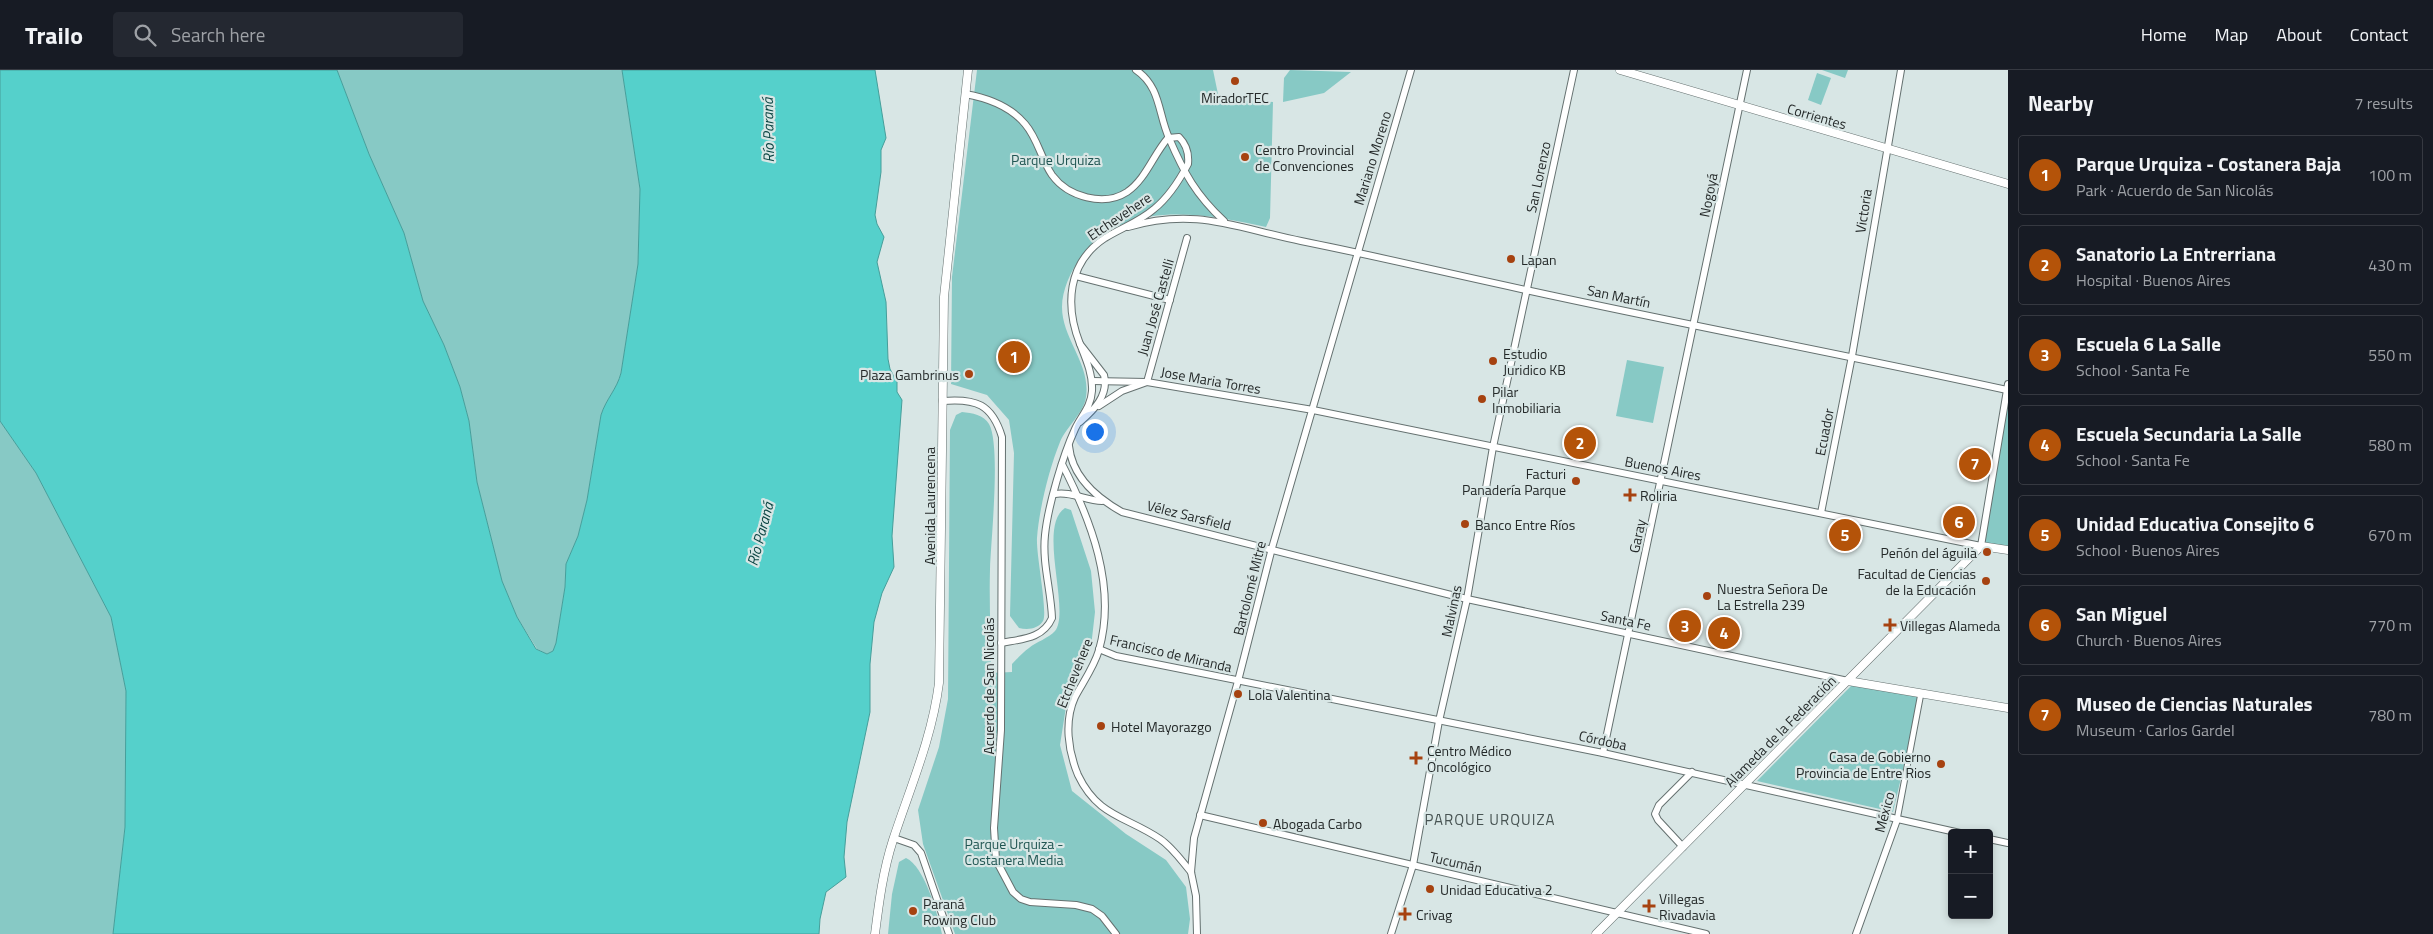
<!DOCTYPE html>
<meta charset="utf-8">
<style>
body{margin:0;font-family:"Titillium Web",sans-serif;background:#242831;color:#f1f3f6}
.controls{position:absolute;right:15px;bottom:15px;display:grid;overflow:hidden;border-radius:5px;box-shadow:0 2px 8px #0003}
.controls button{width:45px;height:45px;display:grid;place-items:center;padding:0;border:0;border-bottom:1px solid #363941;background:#171b24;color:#f1f3f6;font:25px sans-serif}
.you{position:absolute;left:1094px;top:361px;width:18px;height:18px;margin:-12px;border:4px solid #fff;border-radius:50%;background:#1a73e8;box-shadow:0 0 0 8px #1a73e833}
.badge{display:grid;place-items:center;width:32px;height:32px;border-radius:50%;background:#b45309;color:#fff;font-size:16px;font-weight:700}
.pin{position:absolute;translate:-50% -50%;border:2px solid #fff;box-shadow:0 1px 5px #0006}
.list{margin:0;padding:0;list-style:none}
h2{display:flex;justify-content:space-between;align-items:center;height:65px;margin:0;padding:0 20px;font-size:21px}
h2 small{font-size:16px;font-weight:400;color:#9ea1a6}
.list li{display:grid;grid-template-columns:32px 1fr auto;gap:15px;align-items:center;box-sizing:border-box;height:80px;margin:0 10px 10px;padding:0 10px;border:1px solid #363941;border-radius:5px}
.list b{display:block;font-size:19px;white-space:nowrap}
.list p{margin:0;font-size:16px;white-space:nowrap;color:#9ea1a6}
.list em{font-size:16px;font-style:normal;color:#9ea1a6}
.icon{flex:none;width:28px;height:28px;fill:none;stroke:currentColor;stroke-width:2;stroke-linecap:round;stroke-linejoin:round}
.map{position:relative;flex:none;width:2008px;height:864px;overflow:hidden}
header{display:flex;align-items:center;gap:30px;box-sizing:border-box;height:70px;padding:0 25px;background:#171b24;border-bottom:1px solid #363941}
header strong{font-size:24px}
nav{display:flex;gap:28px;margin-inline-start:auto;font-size:18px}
.search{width:350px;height:45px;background:#242831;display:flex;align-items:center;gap:12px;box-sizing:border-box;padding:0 18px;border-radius:5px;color:#9ea1a6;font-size:19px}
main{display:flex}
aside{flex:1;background:#171b24}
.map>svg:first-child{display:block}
.green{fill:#87c9c5}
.water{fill:#55d0cb;stroke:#469e9a}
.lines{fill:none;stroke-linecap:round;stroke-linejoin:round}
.pedestrian-casing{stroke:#657170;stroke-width:7}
.minor-casing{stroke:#657170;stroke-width:8}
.tertiary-casing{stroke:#657170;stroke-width:9}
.pedestrian{stroke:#fff;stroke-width:5}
.minor{stroke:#fff;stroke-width:6}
.tertiary{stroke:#fff;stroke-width:8}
.poi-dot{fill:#a64210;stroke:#d8e6e5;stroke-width:2}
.labels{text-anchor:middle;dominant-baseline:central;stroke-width:4.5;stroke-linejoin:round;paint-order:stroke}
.poi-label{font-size:14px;fill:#242929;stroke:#d8e6e5;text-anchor:start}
.street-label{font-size:14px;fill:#242929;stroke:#d8e6e5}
.park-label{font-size:14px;fill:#215653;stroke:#d8e6e5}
.water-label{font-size:15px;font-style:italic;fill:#0a4442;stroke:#d8e6e5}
.neighbourhood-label{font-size:15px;letter-spacing:1px;fill:#485453;stroke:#d8e6e5}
</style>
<header>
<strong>Trailo</strong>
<div class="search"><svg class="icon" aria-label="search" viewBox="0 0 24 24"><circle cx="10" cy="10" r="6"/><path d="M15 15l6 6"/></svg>Search here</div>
<nav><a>Home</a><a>Map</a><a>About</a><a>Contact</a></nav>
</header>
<main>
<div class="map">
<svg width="2008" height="864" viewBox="0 0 2008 864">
<rect width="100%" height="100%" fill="#d8e6e5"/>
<g class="green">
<path d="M337 0H622L640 119 638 194 621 303C617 319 606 329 601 345L587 430 578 466 566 494 565 517 556 573 553 581 547 584 537 579 517 547 502 511 477 412 469 351 460 317 444 275 423 231 404 163 369 84Z"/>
<path d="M977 0H1213L1219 29 1273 32 1270 148 1266 157C1204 143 1123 128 1080 188 1071 201 1062 220 1062 237 1062 269 1091 294 1086 327 1084 343 1066 357 1060 372 1049 399 1039 440 1037 468 1036 485 1048 542 1043 551 1038 559 1028 560 1019 558L1010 546 1014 383 1009 350 987 325 951 314 952 207Z"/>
<path d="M1290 0 1351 2 1324 23 1283 32 1284 8Z"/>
<path d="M1822 0H1848L1845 8Z"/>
<path d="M1817 3 1831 8 1821 35 1808 30Z"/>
<path d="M1627 290 1664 297 1653 353 1616 346Z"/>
<path d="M2008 320V480L1981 476Z"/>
<path d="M962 342C972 343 984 345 989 354 1001 375 991 469 990 499 989 533 991 568 991 603L1012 602V594C1018 588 1023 582 1029 578 1036 572 1049 568 1055 561 1071 541 1037 456 1065 438L1071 440 1091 501 1095 542 1091 577 1068 624 1060 675 1072 721 1126 764 1166 790 1186 817 1190 849 1188 864H955L923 774 918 740 939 677 948 629 950 360 956 345Z"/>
<path d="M0 351 36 403 111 547 126 621 125 757 113 864H0Z"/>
<path d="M1853 614 1920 627 1893 742 1757 711Z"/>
<path d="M906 788C925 797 937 843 942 864H888L892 824 899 792Z"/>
</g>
<path class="water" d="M0 0H337L369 84 404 163 423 231 444 275 460 317 469 351 477 412 502 511 517 547 536 579 547 584 553 581 556 573 565 517 566 494 578 466 587 430 601 345C606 329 617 319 621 303L638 194 640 119 622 0H875L886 68 881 80V102L875 145 877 154 884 167 877 192 886 232 888 289 890 299 897 312V322L902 330 892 466 894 497 882 523 874 552 870 594V642L847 752 844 787 846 807 826 822 820 849 819 864H113L125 757 126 621 111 547 36 403 0 351Z"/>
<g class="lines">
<defs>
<path id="pedestrian" d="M1897 750 1921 623"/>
<g id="minor">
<path d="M1136 0C1161 17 1158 44 1169 68 1184 103 1196 125 1224 151"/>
<path d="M965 24C988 28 1010 36 1025 54 1038 69 1041 89 1052 105 1068 127 1104 137 1127 122 1146 109 1153 85 1168 68"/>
<path d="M1128 157C1196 137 1236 158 1301 171 1376 186 1451 204 1526 220 1686 255 1847 285 2007 320"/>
<path d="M1076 206 1170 230"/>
<path d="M1080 274C1065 236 1067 193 1105 168 1121 158 1139 152 1154 139 1169 127 1179 111 1188 94 1189 84 1186 74 1179 67L1168 68"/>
<path d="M1092 311 1147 312 1313 340 1981 476 2008 314"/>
<path d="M942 331C976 328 992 334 1002 367L1001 660 994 758 996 790 1013 822 1021 829 1030 832 1076 835 1092 839 1102 846 1116 864"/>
<path d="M1099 336 1122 321 1147 312 1187 168"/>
<path d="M1069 376C1072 407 1097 428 1122 442L1467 529 1848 611"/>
<path d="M1062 394C1091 450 1117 517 1099 580 1094 597 1083 612 1075 627 1064 651 1068 681 1078 705 1098 747 1126 746 1160 769 1172 777 1181 790 1191 802"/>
<path d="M1055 424C1071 421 1086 431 1102 431"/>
<path d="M1821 443 1852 286 1901 0"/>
<path d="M1001 573C1021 569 1043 569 1052 548 1051 520 1042 493 1045 465 1048 436 1063 385 1075 359 1081 346 1091 337 1092 321 1093 305 1086 289 1080 274L1104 305C1109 325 1094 340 1080 352"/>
<path d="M1099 579 1116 586 1603 683 1960 763"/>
<path d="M1603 683 1747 0"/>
<path d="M1200 745 1706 864"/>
<path d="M894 768 914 775 921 783 949 864"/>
<path d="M1989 769 2008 773"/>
<path d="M1683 777 1658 750 1655 744 1659 735 1692 702"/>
<path d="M1197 864 1196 826 1191 802 1194 768 1238 611 1272 478 1411 0"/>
<path d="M1391 864 1413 795 1439 651 1467 529 1493 377 1574 0"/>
<path d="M1856 864 1897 750"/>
</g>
<g id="tertiary">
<path d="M1620 0 2008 114"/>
<path d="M1848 611 2008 638"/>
<path d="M875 864C879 832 883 801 893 770 910 718 932 668 939 613L944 227 968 0"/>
<path d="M1596 864 1981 476 2008 480"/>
</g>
</defs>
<use href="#pedestrian" class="pedestrian-casing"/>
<use href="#minor" class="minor-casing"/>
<use href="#tertiary" class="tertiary-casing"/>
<use href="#pedestrian" class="pedestrian"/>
<use href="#minor" class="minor"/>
<use href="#tertiary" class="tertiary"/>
</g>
<g class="poi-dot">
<circle cx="1235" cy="11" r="5"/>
<circle cx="1245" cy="87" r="5"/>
<circle cx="1511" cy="189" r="5"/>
<circle cx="1493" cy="291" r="5"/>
<circle cx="969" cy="304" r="5"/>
<circle cx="1482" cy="329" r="5"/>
<circle cx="1576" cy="411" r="5"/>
<path d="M1627.5 417.5h5v5h5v5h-5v5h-5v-5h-5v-5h5z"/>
<circle cx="1465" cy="454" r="5"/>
<circle cx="1987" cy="482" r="5"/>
<circle cx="1986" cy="511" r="5"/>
<circle cx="1707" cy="526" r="5"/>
<path d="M1887.5 547.5h5v5h5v5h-5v5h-5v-5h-5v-5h5z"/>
<circle cx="1238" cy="624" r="5"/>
<circle cx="1101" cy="656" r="5"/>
<path d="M1413.5 680.5h5v5h5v5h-5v5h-5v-5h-5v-5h5z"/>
<circle cx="1941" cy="694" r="5"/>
<circle cx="1263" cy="753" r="5"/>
<circle cx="1430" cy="819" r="5"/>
<path d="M1646.5 828.5h5v5h5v5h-5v5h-5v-5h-5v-5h5z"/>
<circle cx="913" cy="841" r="5"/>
<path d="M1402.5 836.5h5v5h5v5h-5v5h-5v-5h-5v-5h5z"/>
</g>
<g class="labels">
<g class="poi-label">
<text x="1235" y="27" text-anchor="middle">MiradorTEC</text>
<text x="1255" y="79">Centro Provincial<tspan x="1255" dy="16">de Convenciones</tspan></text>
<text x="1521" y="189">Lapan</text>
<text x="1503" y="283">Estudio<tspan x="1503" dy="16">Juridico KB</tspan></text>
<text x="959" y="304" text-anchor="end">Plaza Gambrinus</text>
<text x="1492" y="321">Pilar<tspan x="1492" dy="16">Inmobiliaria</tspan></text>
<text x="1566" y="403" text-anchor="end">Facturi<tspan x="1566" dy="16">Panadería Parque</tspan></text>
<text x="1640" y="425">Roliria</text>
<text x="1475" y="454">Banco Entre Ríos</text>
<text x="1977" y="482" text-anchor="end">Peñón del águila</text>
<text x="1976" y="503" text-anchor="end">Facultad de Ciencias<tspan x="1976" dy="16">de la Educación</tspan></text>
<text x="1717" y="518">Nuestra Señora De<tspan x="1717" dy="16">La Estrella 239</tspan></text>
<text x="1900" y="555">Villegas Alameda</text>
<text x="1248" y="624">Lola Valentina</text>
<text x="1111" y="656">Hotel Mayorazgo</text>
<text x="1427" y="680">Centro Médico<tspan x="1427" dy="16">Oncológico</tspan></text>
<text x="1931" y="686" text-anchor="end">Casa de Gobierno<tspan x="1931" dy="16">Provincia de Entre Rios</tspan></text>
<text x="1273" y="753">Abogada Carbo</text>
<text x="1440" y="819">Unidad Educativa 2</text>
<text x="1659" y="828">Villegas<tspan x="1659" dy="16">Rivadavia</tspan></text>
<text x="923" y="833">Paraná<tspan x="923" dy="16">Rowing Club</tspan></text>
<text x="1416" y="844">Crivag</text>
</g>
<g class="street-label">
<text transform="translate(1817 46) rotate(16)">Corrientes</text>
<text transform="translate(1372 88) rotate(-73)">Mariano Moreno</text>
<text transform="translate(1538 107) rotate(-78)">San Lorenzo</text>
<text transform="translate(1708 125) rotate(-79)">Nogoyá</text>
<text transform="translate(1863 141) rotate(-81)">Victoria</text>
<text transform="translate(1119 146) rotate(-34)">Etchevehere</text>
<text transform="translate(1619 226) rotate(12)">San Martín</text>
<text transform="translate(1155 237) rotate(-74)">Juan José Castelli</text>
<text transform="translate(1211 310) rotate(10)">Jose Maria Torres</text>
<text transform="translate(1824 362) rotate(-79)">Ecuador</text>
<text transform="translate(1663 398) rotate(11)">Buenos Aires</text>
<text transform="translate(929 436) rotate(-90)">Avenida Laurencena</text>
<text transform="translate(1189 445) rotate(14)">Vélez Sarsfield</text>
<text transform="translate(1637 466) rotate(-78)">Garay</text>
<text transform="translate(1249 518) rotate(-76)">Bartolomé Mitre</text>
<text transform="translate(1451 541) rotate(-78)">Malvinas</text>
<text transform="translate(1626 550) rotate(12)">Santa Fe</text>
<text transform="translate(1171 583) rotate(13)">Francisco de Miranda</text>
<text transform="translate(1074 603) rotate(-68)">Etchevehere</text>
<text transform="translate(988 616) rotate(-90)">Acuerdo de San Nicolás</text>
<text transform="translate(1780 661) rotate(-45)">Alameda de la Federación</text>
<text transform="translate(1603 670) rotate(12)">Córdoba</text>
<text transform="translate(1884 742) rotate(-75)">México</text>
<text transform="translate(1456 792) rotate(13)">Tucumán</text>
</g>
<g class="park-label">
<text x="1056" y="89">Parque Urquiza</text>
<text x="1014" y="773">Parque Urquiza -<tspan x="1014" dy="16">Costanera Media</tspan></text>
</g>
<g class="water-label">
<text transform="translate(768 60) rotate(-91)">Río Paraná</text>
<text transform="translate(760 464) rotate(-75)">Río Paraná</text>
</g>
<g class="neighbourhood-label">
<text x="1490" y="749">PARQUE URQUIZA</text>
</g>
</g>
</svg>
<div class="controls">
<button>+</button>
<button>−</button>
</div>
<div class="you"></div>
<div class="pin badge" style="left:1014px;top:287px">1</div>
<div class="pin badge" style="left:1580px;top:373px">2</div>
<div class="pin badge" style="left:1685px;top:556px">3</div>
<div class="pin badge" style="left:1724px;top:563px">4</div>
<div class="pin badge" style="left:1845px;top:465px">5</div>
<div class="pin badge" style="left:1959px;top:452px">6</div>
<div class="pin badge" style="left:1975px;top:394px">7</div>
</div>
<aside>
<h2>Nearby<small>7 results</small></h2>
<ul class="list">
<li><span class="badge">1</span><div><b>Parque Urquiza - Costanera Baja</b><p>Park · Acuerdo de San Nicolás</p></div><em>100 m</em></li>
<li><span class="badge">2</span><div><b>Sanatorio La Entrerriana</b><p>Hospital · Buenos Aires</p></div><em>430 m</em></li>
<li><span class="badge">3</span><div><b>Escuela 6 La Salle</b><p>School · Santa Fe</p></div><em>550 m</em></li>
<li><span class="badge">4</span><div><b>Escuela Secundaria La Salle</b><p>School · Santa Fe</p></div><em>580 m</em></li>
<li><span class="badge">5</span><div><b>Unidad Educativa Consejito 6</b><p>School · Buenos Aires</p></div><em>670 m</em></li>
<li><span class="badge">6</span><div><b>San Miguel</b><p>Church · Buenos Aires</p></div><em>770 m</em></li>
<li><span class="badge">7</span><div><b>Museo de Ciencias Naturales</b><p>Museum · Carlos Gardel</p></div><em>780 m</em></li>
</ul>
</aside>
</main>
